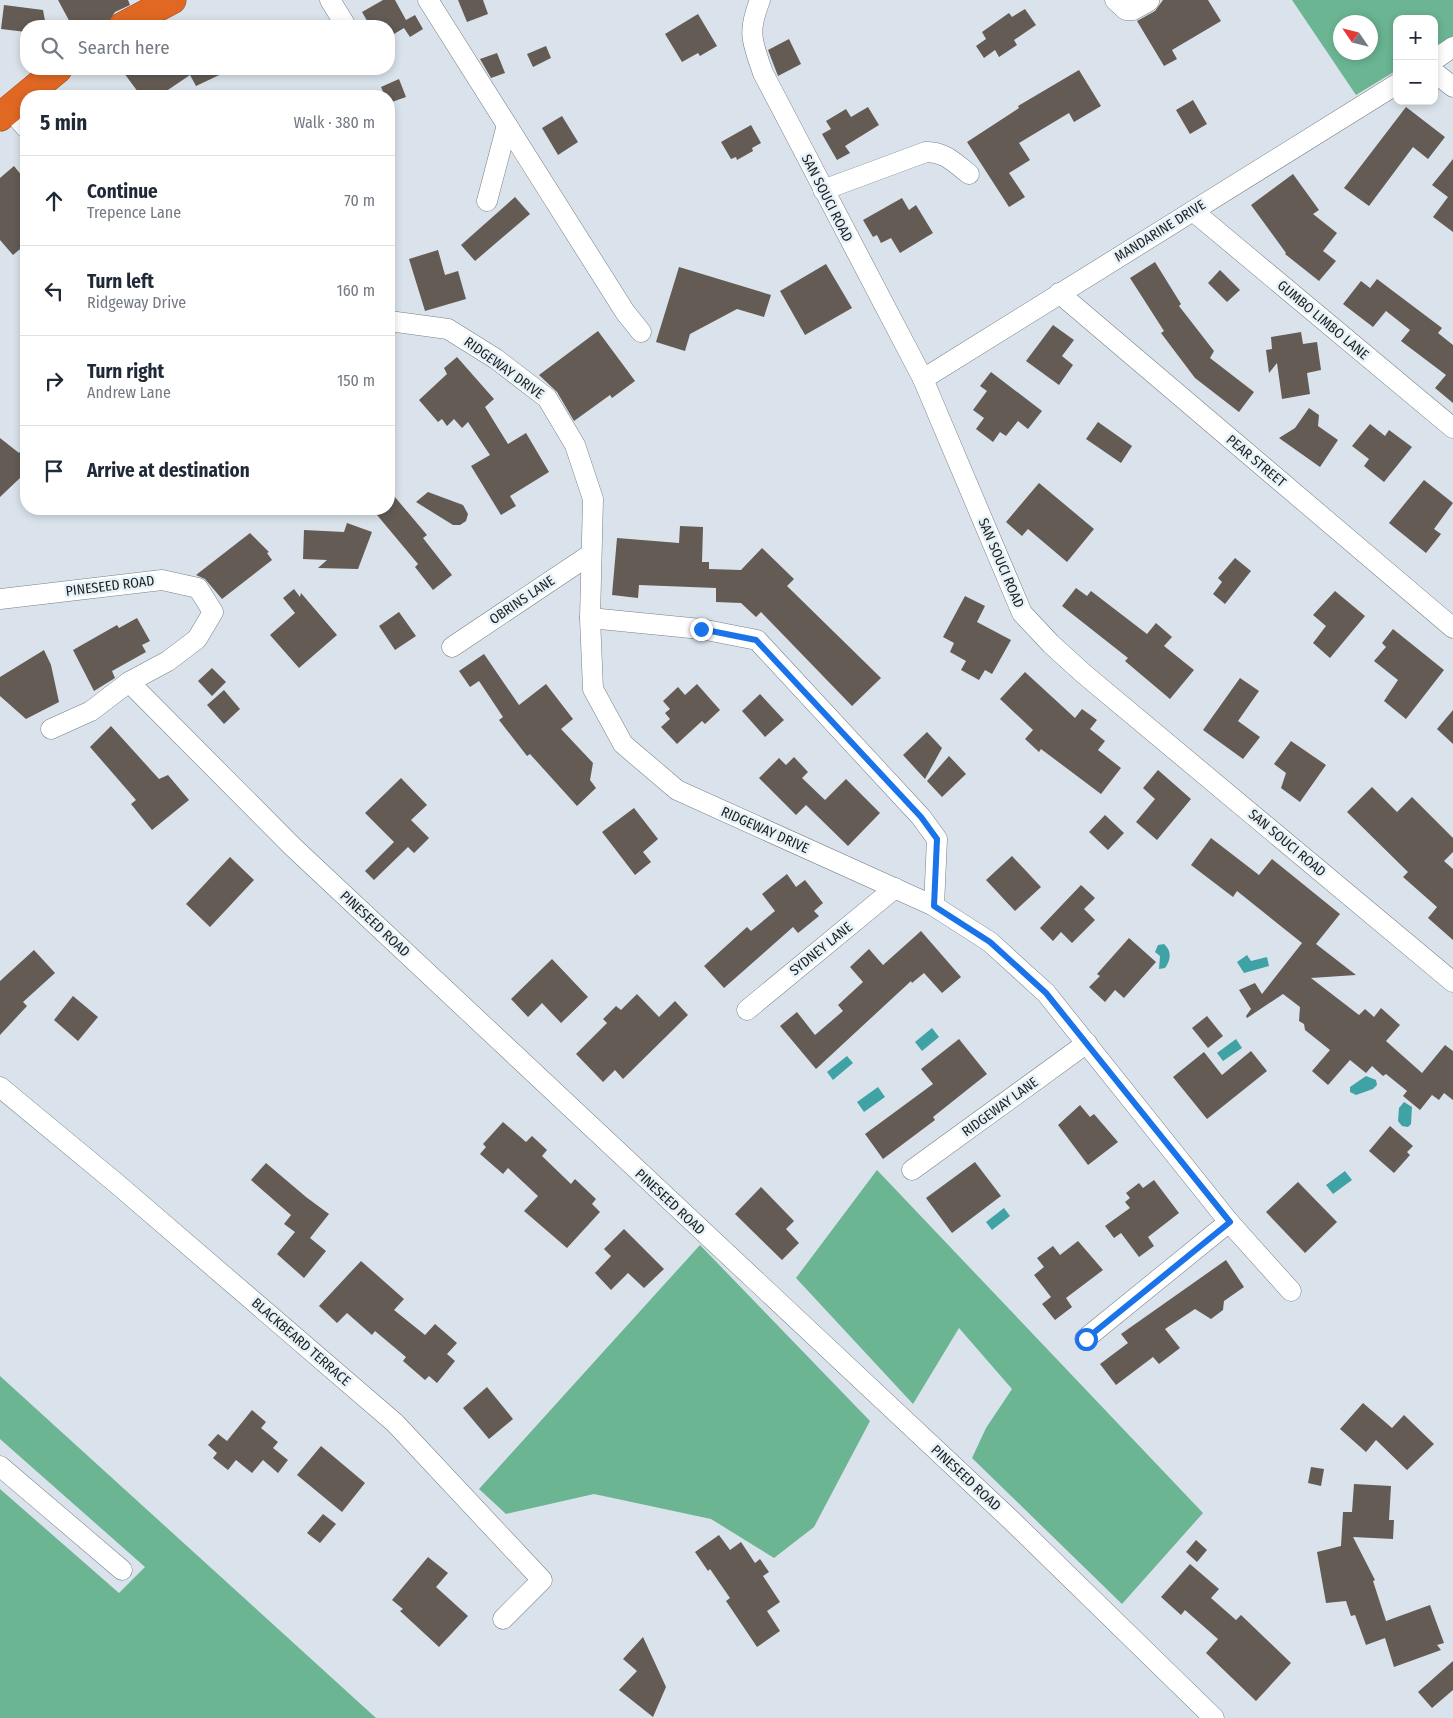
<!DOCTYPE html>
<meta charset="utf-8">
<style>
body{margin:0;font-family:"Fira Sans Condensed",sans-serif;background:#f6f6f7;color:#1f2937}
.controls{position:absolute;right:15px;top:15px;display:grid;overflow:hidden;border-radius:10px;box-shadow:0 2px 8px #0003}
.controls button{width:45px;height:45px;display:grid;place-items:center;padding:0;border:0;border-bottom:1px solid #e0e1e3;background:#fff;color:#1f2937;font:25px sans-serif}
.compass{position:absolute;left:1333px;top:15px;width:45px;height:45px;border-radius:50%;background:#fff;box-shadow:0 2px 8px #0003;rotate:305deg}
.stop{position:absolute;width:15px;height:15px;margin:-11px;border:4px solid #1a73e8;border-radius:50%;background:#fff}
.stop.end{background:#1a73e8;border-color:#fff;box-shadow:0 1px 5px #0008}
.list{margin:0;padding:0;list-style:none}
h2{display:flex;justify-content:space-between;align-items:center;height:65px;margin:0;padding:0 20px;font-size:21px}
h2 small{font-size:16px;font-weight:400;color:#747a83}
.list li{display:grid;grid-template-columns:32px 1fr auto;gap:15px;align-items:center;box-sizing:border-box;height:90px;padding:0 20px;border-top:1px solid #e0e1e3}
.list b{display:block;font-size:19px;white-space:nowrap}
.list p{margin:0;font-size:16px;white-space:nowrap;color:#747a83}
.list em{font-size:16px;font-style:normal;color:#747a83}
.icon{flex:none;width:28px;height:28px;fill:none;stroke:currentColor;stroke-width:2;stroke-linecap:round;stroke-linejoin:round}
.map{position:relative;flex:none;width:1453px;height:1718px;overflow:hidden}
.search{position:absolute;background:#fff;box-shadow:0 2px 8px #0003;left:20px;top:20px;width:375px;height:55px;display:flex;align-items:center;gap:12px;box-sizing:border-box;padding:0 18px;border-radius:20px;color:#747a83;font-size:19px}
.panel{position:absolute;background:#fff;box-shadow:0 2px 8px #0003;left:20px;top:90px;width:375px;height:425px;border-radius:20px}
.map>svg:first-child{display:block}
.forest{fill:#6bb592;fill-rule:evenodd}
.water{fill:#3fa2a4}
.building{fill:#635b54}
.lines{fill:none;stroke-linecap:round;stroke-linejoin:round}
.minor-casing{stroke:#778087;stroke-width:21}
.highway-casing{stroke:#9b4f23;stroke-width:29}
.minor{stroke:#fff;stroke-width:20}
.highway{stroke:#e06823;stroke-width:28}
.route{stroke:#1a73e8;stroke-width:6}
.labels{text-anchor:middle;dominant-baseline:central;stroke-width:5;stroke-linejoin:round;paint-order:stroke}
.street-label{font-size:14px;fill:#1c2022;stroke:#e7f1f8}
</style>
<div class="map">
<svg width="1453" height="1718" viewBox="0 0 1453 1718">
<rect width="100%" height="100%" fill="#dae3eb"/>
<g class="forest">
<path d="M1292 0H1453V36L1434 47V19H1397V70L1356 95ZM1340 22H1370V52H1340Z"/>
<path d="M877 1170 1203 1513 1122 1604 972 1458 986 1428 1012 1389 959 1328 913 1404 796 1278Z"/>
<path d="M700 1245 870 1421 814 1527 774 1558 711 1519 594 1494 506 1514 479 1489Z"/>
<path d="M0 1376 376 1718H0V1489L119 1593 145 1567 0 1439Z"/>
</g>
<g class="water">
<path d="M1164 944C1172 951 1171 960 1165 968L1159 969 1160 956 1155 952 1158 945Z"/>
<path d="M1247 955 1251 961 1267 957 1269 966 1244 973 1237 962Z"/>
<path d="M932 1028 939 1037 922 1051 915 1042Z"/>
<path d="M1236 1039 1242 1048 1223 1061 1217 1053Z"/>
<path d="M847 1056 853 1063 833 1080 827 1072Z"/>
<path d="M1366 1076 1376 1080 1377 1085 1373 1089 1356 1095 1350 1092V1087Z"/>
<path d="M878 1087 885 1097 864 1112 857 1102Z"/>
<path d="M1404 1102 1412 1107 1411 1124 1408 1127 1402 1126 1398 1121 1399 1108Z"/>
<path d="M1345 1171 1352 1180 1333 1194 1326 1185Z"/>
<path d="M1004 1208 1010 1216 992 1230 986 1222Z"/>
</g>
<g class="building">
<path d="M58 0H128L130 5 115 12 108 23 103 26H72Z"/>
<path d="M383 0H395L406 20 415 15 423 29 410 37 404 28 389 37V26H370L362 12Z"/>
<path d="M458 0H483L488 14 467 22Z"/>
<path d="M1163 0H1208L1221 21 1172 50 1177 59 1164 66 1137 21 1155 11Z"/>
<path d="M4 5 43 10 46 26H26V32L1 29Z"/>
<path d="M1025 9 1036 25 1014 40 1017 45 999 57 995 50 984 58 976 46 986 39 982 32 1009 13 1012 17Z"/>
<path d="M698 14 717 46 700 56 698 53 682 62 665 34Z"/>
<path d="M789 39 801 64 778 76 768 50Z"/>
<path d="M546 46 551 58 533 67 527 54Z"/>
<path d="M497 53 505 73 491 78 480 59Z"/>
<path d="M121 69H232L196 86 190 75 159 96H141Z"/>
<path d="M1079 70 1101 106 1074 122 1069 113 1019 143 1030 160 1009 173 1025 197 1009 207 967 142 1019 108 1018 106Z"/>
<path d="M399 79 406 97 389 103V96H385L381 87Z"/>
<path d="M1193 100 1207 124 1190 134 1176 110Z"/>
<path d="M868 107 879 125 845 146 850 153 837 160 822 134 831 129 826 121 846 109 851 117Z"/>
<path d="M1406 107 1445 137 1428 159 1413 147 1369 206 1344 188Z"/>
<path d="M562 116 578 142 558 155 542 128Z"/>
<path d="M751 125 761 143 752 148 753 151 737 160 736 157 731 159 721 142Z"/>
<path d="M1453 159V232L1433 217 1448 197 1432 185Z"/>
<path d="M14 166 26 181V244L13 255 0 240V178Z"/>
<path d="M1293 174 1319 210 1313 214 1337 233 1323 251 1336 261 1319 281 1285 254 1286 253 1251 205Z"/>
<path d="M515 197 530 214 475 261 461 245Z"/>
<path d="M902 198 909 210 916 205 933 233 900 253 891 238 881 243 877 235 873 237 863 220Z"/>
<path d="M438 250 445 275 458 271 466 299 425 311 409 259Z"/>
<path d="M1155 262 1181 304 1179 306 1214 351 1210 358 1254 392 1239 412 1195 378 1161 333 1164 331 1130 278Z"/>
<path d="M826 264 852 308 805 335 780 291Z"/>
<path d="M679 267 771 295 764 317 737 309 690 334 685 351 656 342Z"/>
<path d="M1220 270 1240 290 1227 302 1208 283Z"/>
<path d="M1377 279 1442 328 1438 333 1453 345V403L1435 388 1446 375 1401 341 1410 330 1386 311 1373 327 1343 304 1361 281 1370 288Z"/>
<path d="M1053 325 1074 340 1062 356 1073 365 1059 385 1026 361Z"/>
<path d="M598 331 635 381 612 398 610 395 574 421 557 392 539 375Z"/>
<path d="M1301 332 1303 344 1317 342 1321 370 1307 373 1310 394 1282 399 1277 363 1269 373 1266 350 1272 349 1271 337Z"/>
<path d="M457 357 494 399 485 407 508 444 526 433 549 472 510 496 516 506 501 515 471 466 490 455 468 422 462 428 454 419 447 426 442 419 438 422 419 400 447 374 444 368Z"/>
<path d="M991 372 1042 411 1028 429 1018 421 1006 436 1000 432 993 442 976 429 984 418 973 410 987 391 980 386Z"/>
<path d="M1309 408 1319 415 1318 426 1338 440 1320 467 1279 438 1295 428Z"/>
<path d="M1098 422 1132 446 1121 463 1086 439Z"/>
<path d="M1370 424 1385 436 1389 430 1412 447 1384 482 1364 466 1369 459 1352 446Z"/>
<path d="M0 438 19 453 26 444V483L20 478 0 497Z"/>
<path d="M1424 480 1453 503 1434 529 1441 534 1426 553 1389 523Z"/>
<path d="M1039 483 1094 529 1067 562 1028 529 1022 536 1006 522Z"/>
<path d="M389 490 427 535 423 538 452 575 433 590 415 567 418 564 372 509H389Z"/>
<path d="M428 492 463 505 468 514 466 521 460 525H453L416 502Z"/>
<path d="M347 523 372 532 358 569 318 568 327 560 303 559 304 530 344 532Z"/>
<path d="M680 526 703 527 702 562H709V569L741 570 762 548 794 579 787 586 881 678 852 706 761 612 756 617 741 603 716 602V588L639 585 638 598 612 595 617 538 679 543Z"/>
<path d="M250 533 269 552 267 553 272 560 222 599 205 579 196 575Z"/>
<path d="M1235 558 1251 571 1225 604 1213 594 1222 582 1218 578Z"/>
<path d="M1076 588 1087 596 1091 591 1147 634 1156 623 1172 637 1164 646 1194 670 1170 699 1125 661 1128 658 1062 606Z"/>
<path d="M294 589 300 597 301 593 337 635 299 668 270 635 295 613 283 598Z"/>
<path d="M1335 591 1365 616 1330 658 1313 643 1326 626 1313 615Z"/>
<path d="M965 596 985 606 977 622 1011 640 992 674 985 670 979 680 961 670 966 661 950 652 954 643 943 637Z"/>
<path d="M399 612 416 636 395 650 379 626Z"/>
<path d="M137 618 150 641 142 645 146 652 112 671 115 678 94 691 73 650 117 625 119 628Z"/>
<path d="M1393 629 1444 670 1406 719 1384 701 1398 680 1374 661 1386 647 1382 643Z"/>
<path d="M44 650 51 665 59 702 26 719 0 696V677Z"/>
<path d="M484 654 519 705 546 684 573 719 561 729 593 763 590 780 596 788 577 806 530 754 527 756 499 720 503 717 479 681 470 687 459 671Z"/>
<path d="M212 668 226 682 212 696 198 681Z"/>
<path d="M1025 672 1075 718 1082 709 1097 720 1090 729 1105 741 1098 750 1121 768 1101 794 1041 749 1039 752 1025 739 1033 730 1000 699Z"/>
<path d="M1240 678 1259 691 1238 721 1260 737 1243 759 1203 730Z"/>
<path d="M697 684 720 710 705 724 702 721 677 744 661 727 670 719 665 713 670 709 663 701 678 687 685 695Z"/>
<path d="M224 690 240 709 224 724 207 705Z"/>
<path d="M760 694 784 720 765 737 742 711Z"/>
<path d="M1453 710V744L1437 729Z"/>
<path d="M111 726 159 779 168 775 189 800 152 830 131 804 136 800 90 747Z"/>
<path d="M927 732 942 748 925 779 903 755Z"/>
<path d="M1291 741 1326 765 1300 802 1281 788 1286 773 1274 764Z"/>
<path d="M949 756 966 774 942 797 927 781Z"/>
<path d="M794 757 808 772 802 778 825 800 846 779 880 813 848 846 806 805 796 815 759 778 779 758 786 765Z"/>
<path d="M1158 770 1191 799 1157 840 1136 822 1155 799 1143 788Z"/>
<path d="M401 778 427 805 411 820 429 838 414 853 408 847 374 880 365 871 394 842 365 813Z"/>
<path d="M1372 787 1397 812 1412 797 1453 838V852L1444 861 1453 869V940L1428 918 1437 907 1403 877 1408 872 1347 812Z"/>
<path d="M634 808 658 839 643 852 651 862 635 875 602 832Z"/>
<path d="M1105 815 1124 833 1108 850 1089 832Z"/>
<path d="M1211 838 1259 875 1272 859 1340 914 1316 944 1356 975 1311 978 1359 1015 1365 1009 1374 1017 1381 1008 1400 1025 1386 1041 1422 1073 1445 1045 1453 1051V1100L1444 1093 1439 1100 1432 1095 1420 1110 1403 1096 1407 1091 1386 1074 1383 1076 1372 1066 1366 1073 1350 1060 1328 1085 1312 1071 1330 1050 1305 1030 1304 1024 1299 1021 1300 1007 1283 994 1247 1018 1246 1016 1251 1009 1239 990 1255 983 1262 994 1302 943 1237 891 1233 897 1191 865Z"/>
<path d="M1012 856 1041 887 1015 911 986 880Z"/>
<path d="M230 857 254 880 210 927 186 904Z"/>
<path d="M787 874 796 887 805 880 823 903 814 911 819 916 798 933 793 927 724 988 704 966 747 927 751 931 775 911 762 894Z"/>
<path d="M1081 885 1095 898 1084 909 1095 920 1072 943 1061 932 1053 941 1040 928Z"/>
<path d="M921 931 961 977 942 993 924 973 912 983 911 981 816 1069 780 1026 797 1012 815 1035 843 1011 838 1005 863 982 850 967 869 949 883 965Z"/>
<path d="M1129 938 1156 962 1124 998 1115 990 1105 1002 1089 987 1100 976 1097 974Z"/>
<path d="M34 950 55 973 23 1002 27 1006 0 1035V981Z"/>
<path d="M552 959 588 997 561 1023 542 1003 528 1017 511 999Z"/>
<path d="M637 994 659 1017 675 1001 688 1015 623 1079 615 1070 603 1082 576 1054 607 1023 603 1019 616 1006 621 1010Z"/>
<path d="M73 996 98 1017 78 1041 54 1020Z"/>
<path d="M1207 1016 1223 1036 1208 1048 1192 1028Z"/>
<path d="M959 1039 987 1074 933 1117 935 1120 883 1159 865 1134 933 1084 921 1069Z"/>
<path d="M1251 1051 1267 1071 1207 1119 1173 1077 1204 1052 1222 1075Z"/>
<path d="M1080 1105 1090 1117 1094 1114 1118 1142 1088 1165 1058 1125Z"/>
<path d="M503 1122 526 1142 532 1136 547 1150 542 1156 571 1184 575 1179 596 1199 592 1204 600 1212 567 1248 524 1211 538 1196 508 1168 503 1174 480 1154 486 1147 483 1144Z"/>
<path d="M1390 1126 1413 1146 1407 1152 1410 1155 1394 1173 1369 1151Z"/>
<path d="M975 1162 1001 1196 952 1233 926 1198Z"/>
<path d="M266 1163 306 1197 329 1214 310 1238 326 1251 304 1278 277 1254 295 1232 284 1224 291 1215 251 1180Z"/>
<path d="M1154 1180 1179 1213 1148 1237 1154 1246 1139 1257 1121 1233 1114 1238 1105 1226 1130 1208 1125 1202 1130 1198 1126 1193 1139 1183 1143 1188Z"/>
<path d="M1298 1182 1337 1222 1305 1253 1266 1212Z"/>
<path d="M761 1187 794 1221 786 1229 799 1243 782 1260 735 1214Z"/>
<path d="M624 1229 664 1269 644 1288 628 1273 611 1290 595 1273 611 1256 604 1249Z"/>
<path d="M1078 1241 1103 1270 1066 1298 1072 1307 1055 1320 1042 1304 1051 1297 1034 1275 1044 1267 1037 1258 1053 1246 1060 1255Z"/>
<path d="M1226 1260 1244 1287 1224 1301 1223 1310 1211 1319 1195 1309 1165 1329 1180 1348 1159 1364 1153 1357 1116 1385 1100 1364 1128 1343 1121 1334Z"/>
<path d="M361 1261 404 1299 394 1310 425 1335 435 1324 457 1343 447 1354 455 1361 437 1383 429 1376 425 1380 403 1361 406 1357 375 1331 372 1335 347 1313 337 1323 319 1306Z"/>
<path d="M487 1387 513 1419 489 1439 463 1408Z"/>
<path d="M1363 1403 1392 1428 1404 1415 1434 1444 1407 1470 1376 1440 1366 1452 1340 1429Z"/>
<path d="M252 1410 266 1422 261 1428 278 1442 273 1448 288 1460 278 1473 263 1460 252 1473 236 1460 228 1470 213 1458 217 1453 208 1445 218 1434 227 1441Z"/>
<path d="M321 1446 365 1483 342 1512 297 1475Z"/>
<path d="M1311 1467 1324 1469 1321 1486 1308 1483Z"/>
<path d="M1354 1484 1391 1486 1389 1520H1394L1393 1539 1353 1537 1375 1580 1373 1581 1386 1621 1430 1605 1444 1643 1437 1645 1441 1650 1394 1667 1385 1638 1366 1645 1355 1615 1351 1616 1346 1601 1326 1603 1317 1552 1341 1546 1343 1512H1352Z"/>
<path d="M323 1514 336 1524 320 1543 307 1533Z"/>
<path d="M719 1535 730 1550 741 1542 755 1563 760 1559 769 1572 763 1576 780 1602 767 1611 780 1631 757 1647 726 1601 730 1598 710 1569 708 1571 695 1552Z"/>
<path d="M1196 1540 1207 1550 1197 1562 1186 1552Z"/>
<path d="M428 1557 448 1573 436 1587 468 1616 439 1647 400 1611 403 1609 392 1600Z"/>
<path d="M1190 1564 1219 1589 1211 1598 1236 1620 1241 1615 1291 1663 1256 1701 1206 1653 1218 1639 1185 1610 1181 1615 1161 1597Z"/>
<path d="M643 1637 666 1687 653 1717 619 1690 637 1671 623 1659Z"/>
<path d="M1453 1661V1690L1432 1708 1418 1692Z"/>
</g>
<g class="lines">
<defs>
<g id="minor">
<path d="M330 0 346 26"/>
<path d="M428 0 625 312 641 332"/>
<path d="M760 0C747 33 752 41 763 73L923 379 1022 613 1051 644 1084 674 1453 982"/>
<path d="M1115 0 1126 10H1133L1149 1"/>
<path d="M1434 60 1453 47"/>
<path d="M1434 72 1453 87"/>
<path d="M9 108 26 128"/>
<path d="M823 190 926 152C944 151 956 164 969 174"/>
<path d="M487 201 507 125"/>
<path d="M1193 211 1453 428"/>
<path d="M1059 293 1453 628"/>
<path d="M389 321 448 329 496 359 547 398 575 445 593 499 590 618 593 689 623 744 677 790 934 906 990 942 1046 993 1229 1222 1291 1291"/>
<path d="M923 379 1397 84"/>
<path d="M0 599 162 580 198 588 213 612 197 639 168 661 129 682 91 711 51 729"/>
<path d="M590 618 701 629 757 640 921 817 937 839 934 906"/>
<path d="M452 647 591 554"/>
<path d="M129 682 293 847 1010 1519 1214 1718"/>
<path d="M747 1010 895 888"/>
<path d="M0 1087 116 1183 395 1423 542 1580 503 1619"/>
<path d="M912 1170 1087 1043"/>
<path d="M1085 1339 1229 1222"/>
<path d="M0 1466 122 1570"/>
</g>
<g id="highway">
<path d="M123 26 172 0"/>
<path d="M0 117 58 69"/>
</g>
</defs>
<use href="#minor" class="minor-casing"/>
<use href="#highway" class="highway-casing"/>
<use href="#minor" class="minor"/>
<use href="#highway" class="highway"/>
</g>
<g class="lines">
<path class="route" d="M701 629 756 640 921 817 937 839 934 906 990 942 1046 993 1230 1222 1086 1339"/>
</g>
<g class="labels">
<g class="street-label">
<text transform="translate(827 198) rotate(63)">SAN SOUCI ROAD</text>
<text transform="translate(1160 231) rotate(-32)">MANDARINE DRIVE</text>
<text transform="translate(1323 320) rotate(40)">GUMBO LIMBO LANE</text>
<text transform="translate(504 368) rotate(36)">RIDGEWAY DRIVE</text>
<text transform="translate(1256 461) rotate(40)">PEAR STREET</text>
<text transform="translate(1001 563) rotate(67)">SAN SOUCI ROAD</text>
<text transform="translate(110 586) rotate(-7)">PINESEED ROAD</text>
<text transform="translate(522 600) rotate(-34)">OBRINS LANE</text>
<text transform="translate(765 830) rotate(24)">RIDGEWAY DRIVE</text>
<text transform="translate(1287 843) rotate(40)">SAN SOUCI ROAD</text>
<text transform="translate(375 924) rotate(43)">PINESEED ROAD</text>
<text transform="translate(821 949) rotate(-39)">SYDNEY LANE</text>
<text transform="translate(1000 1107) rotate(-36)">RIDGEWAY LANE</text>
<text transform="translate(670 1202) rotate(43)">PINESEED ROAD</text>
<text transform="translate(301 1342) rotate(41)">BLACKBEARD TERRACE</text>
<text transform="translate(966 1478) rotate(43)">PINESEED ROAD</text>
</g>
</g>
</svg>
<div class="controls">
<button>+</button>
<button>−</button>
</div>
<svg class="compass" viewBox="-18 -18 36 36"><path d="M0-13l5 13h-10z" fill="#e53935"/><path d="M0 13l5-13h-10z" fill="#747a83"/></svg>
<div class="stop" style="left:1086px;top:1339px"></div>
<div class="stop end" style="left:701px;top:629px"></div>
<div class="search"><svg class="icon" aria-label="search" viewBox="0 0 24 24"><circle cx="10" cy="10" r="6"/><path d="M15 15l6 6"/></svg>Search here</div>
<section class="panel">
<h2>5 min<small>Walk · 380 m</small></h2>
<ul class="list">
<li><svg class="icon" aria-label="ahead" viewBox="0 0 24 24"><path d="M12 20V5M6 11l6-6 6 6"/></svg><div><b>Continue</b><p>Trepence Lane</p></div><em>70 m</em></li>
<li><svg class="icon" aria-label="left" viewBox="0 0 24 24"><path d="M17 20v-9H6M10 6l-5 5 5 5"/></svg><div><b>Turn left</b><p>Ridgeway Drive</p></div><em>160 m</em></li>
<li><svg class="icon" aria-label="right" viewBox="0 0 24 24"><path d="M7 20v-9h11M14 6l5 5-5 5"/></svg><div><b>Turn right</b><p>Andrew Lane</p></div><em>150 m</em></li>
<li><svg class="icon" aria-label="arrive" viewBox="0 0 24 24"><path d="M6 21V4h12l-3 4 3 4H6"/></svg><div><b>Arrive at destination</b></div></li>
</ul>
</section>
</div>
